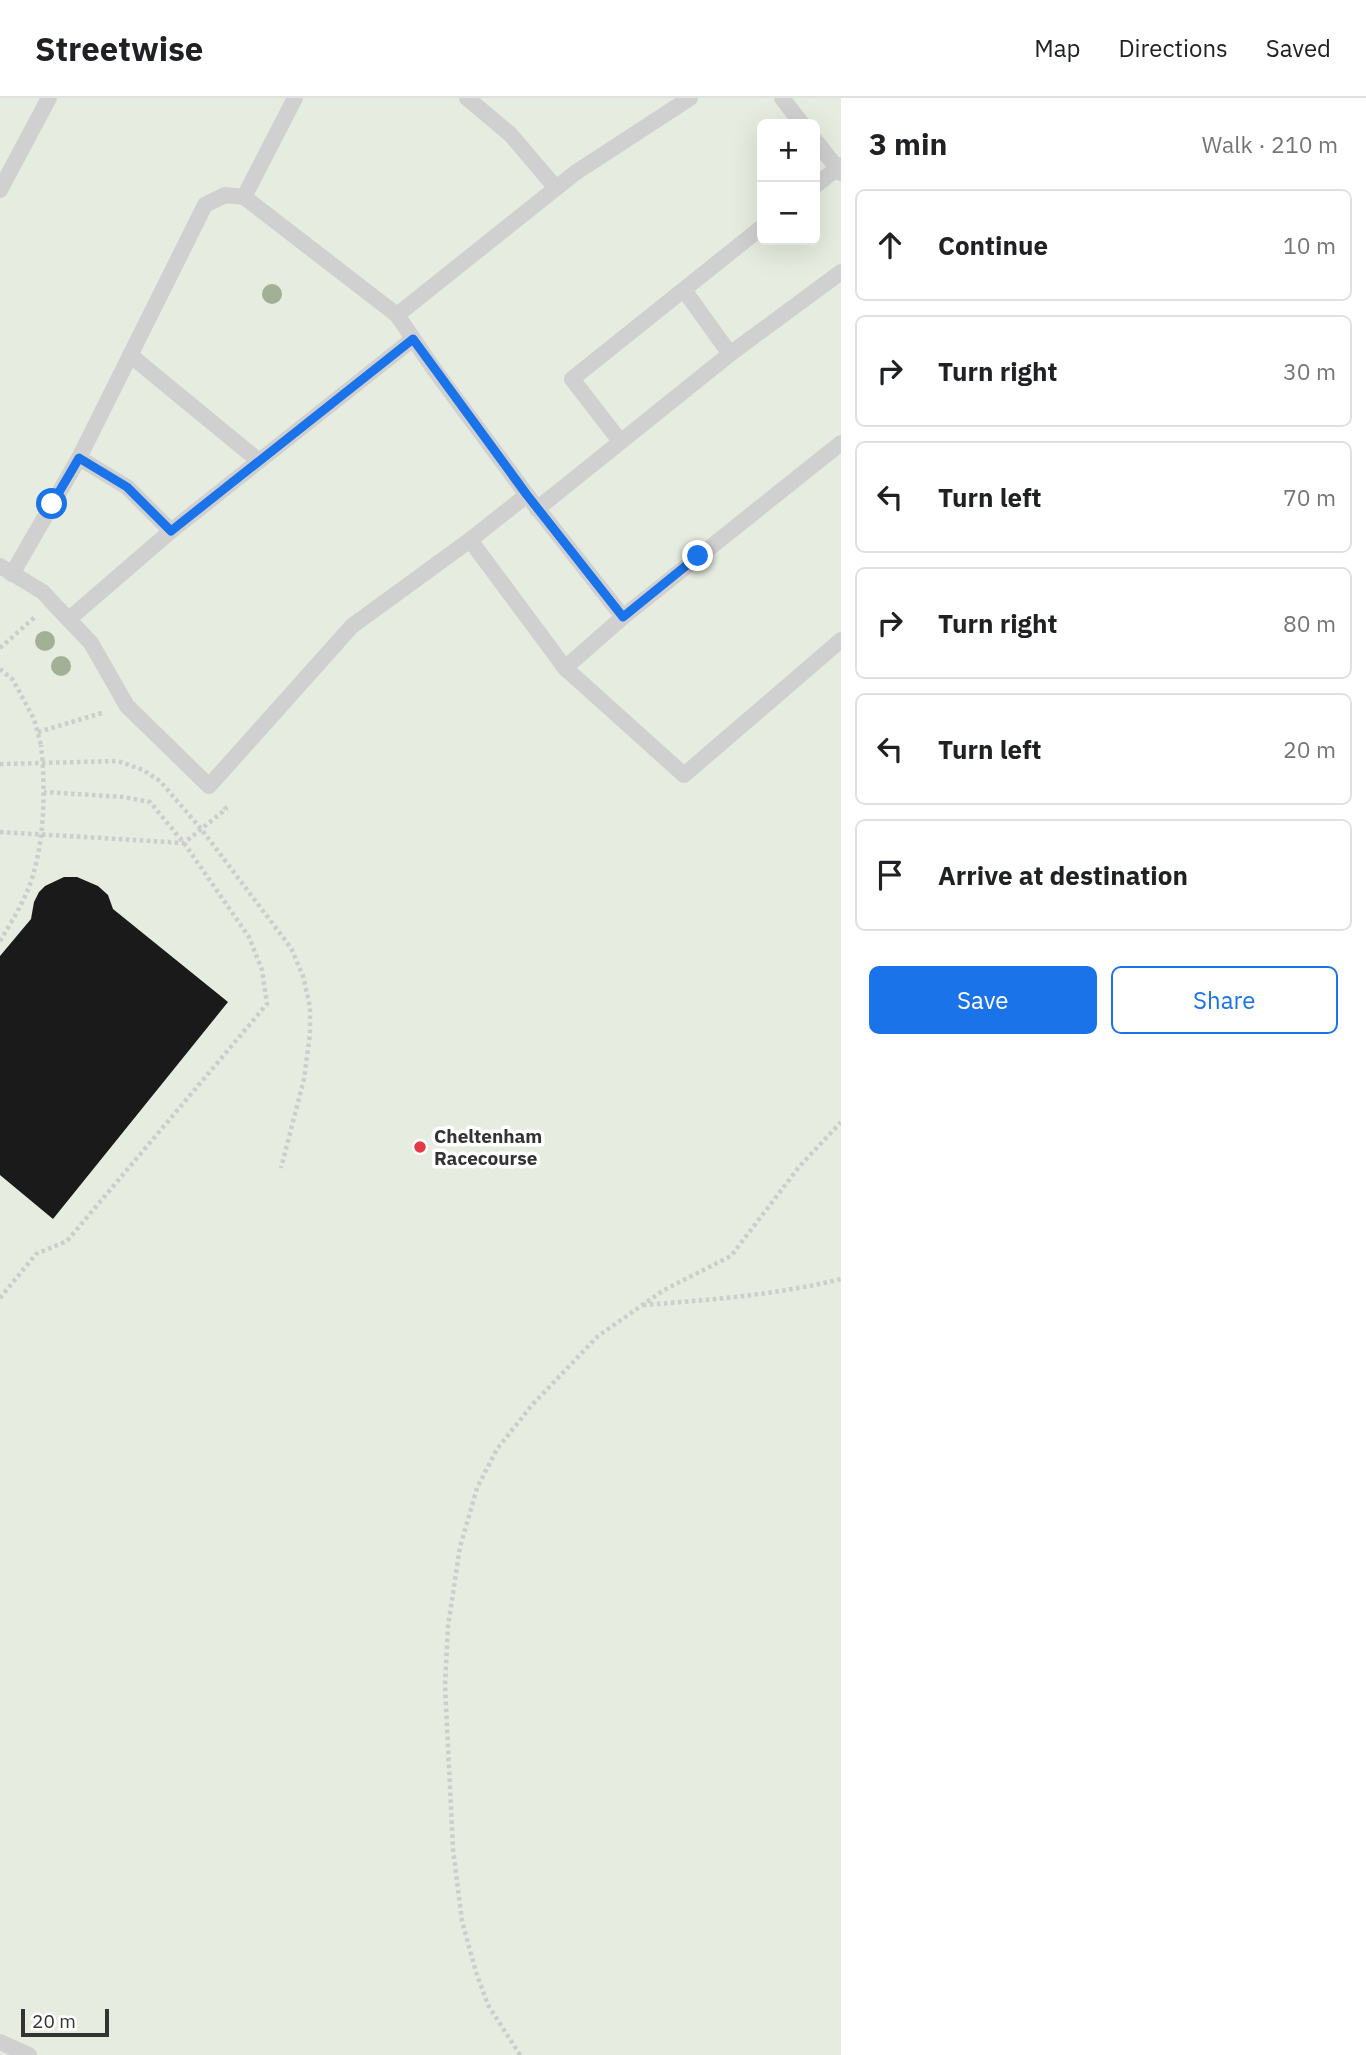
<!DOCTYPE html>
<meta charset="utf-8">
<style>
body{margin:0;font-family:"IBM Plex Sans",sans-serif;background:#f6f6f6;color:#202124}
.controls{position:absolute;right:21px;top:21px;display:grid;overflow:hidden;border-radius:10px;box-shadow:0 7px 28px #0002}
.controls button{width:63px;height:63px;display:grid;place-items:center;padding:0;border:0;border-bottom:2px solid #e0e0e0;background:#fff;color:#202124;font:35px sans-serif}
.scale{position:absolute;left:21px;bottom:18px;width:88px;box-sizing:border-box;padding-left:7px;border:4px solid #333;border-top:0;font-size:19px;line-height:24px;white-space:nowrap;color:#333;-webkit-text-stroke:5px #fff;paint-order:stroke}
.stop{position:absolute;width:21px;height:21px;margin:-16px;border:5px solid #1a73e8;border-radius:50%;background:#fff}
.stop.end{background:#1a73e8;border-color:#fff;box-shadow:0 2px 7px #0008}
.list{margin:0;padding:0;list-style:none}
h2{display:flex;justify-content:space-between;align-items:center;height:91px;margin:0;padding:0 28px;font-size:30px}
h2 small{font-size:23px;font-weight:400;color:#757577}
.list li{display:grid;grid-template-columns:46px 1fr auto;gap:21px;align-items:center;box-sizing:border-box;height:112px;margin:0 14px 14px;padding:0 14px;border:2px solid #e0e0e0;border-radius:10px}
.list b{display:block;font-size:26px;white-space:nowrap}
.list em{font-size:23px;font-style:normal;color:#757577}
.actions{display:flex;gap:14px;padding:21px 28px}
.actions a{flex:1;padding:16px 0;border:2px solid #1a73e8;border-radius:10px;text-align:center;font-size:24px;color:#1a73e8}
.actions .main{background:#1a73e8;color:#fff}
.icon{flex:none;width:38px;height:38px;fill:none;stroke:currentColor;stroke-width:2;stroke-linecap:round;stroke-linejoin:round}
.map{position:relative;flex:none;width:841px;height:1957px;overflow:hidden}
header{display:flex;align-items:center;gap:42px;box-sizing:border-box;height:98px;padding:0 35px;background:#fff;border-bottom:2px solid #e0e0e0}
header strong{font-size:33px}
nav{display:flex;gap:38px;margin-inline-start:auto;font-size:24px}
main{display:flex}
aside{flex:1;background:#fff}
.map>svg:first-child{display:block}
.green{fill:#e6ecdf;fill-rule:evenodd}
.building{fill:#1a1a1a}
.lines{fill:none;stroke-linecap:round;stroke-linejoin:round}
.path{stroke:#cdcdcd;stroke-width:4.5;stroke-dasharray:3.5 3.5;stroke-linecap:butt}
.lane{stroke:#d0d0d0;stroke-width:16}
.path-bridge{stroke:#cdcdcd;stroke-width:4.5;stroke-dasharray:3.5 3.5;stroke-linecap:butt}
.tree{fill:#a2b095}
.route{stroke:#1a73e8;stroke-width:9}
.poi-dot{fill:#e63946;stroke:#fff;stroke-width:2.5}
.labels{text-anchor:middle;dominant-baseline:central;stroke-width:7;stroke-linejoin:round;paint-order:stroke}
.poi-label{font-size:19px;font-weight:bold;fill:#333;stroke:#fff;text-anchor:start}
</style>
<header>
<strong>Streetwise</strong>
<nav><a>Map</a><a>Directions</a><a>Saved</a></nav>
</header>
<main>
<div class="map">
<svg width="841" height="1957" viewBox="0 0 841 1957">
<rect width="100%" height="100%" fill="#fff"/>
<path class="green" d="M0 0H841V1957H0ZM762 26H815V142H762Z"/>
<path class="building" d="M64 779H77L98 788 108 797 113 811 228 904 53 1121 0 1077V858L31 821 34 804 39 794 45 788Z"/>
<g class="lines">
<g class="path">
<path d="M0 550 36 518"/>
<path d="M0 571 13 582 34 621 41 647"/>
<path d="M38 634 105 614"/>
<path d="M0 666 118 663 143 672 160 683 202 732 291 850 303 878 310 909V936L304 981 281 1070"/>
<path d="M0 734 184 745 226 711 222 706"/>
<path d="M0 1200 36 1156 67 1143 267 906 262 872 249 839 184 745 150 704 123 699 44 694"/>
<path d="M643 1207C709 1202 776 1197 841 1181"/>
<path d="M520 1957 488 1907 476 1874 462 1823 453 1751 445 1587 448 1528 460 1449 477 1390 497 1351 532 1307 598 1238 664 1192 731 1158 799 1069 841 1024"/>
</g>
<g class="lane">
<path d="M295 0 244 99 225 97 205 107 79 360 127 389 171 433 413 241"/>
<path d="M467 0 510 36 556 90"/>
<path d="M782 0 802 26"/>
<path d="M815 42 841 75"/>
<path d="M815 88 841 67"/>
<path d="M0 92 49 0"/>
<path d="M244 99 397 217 436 274 527 397 623 519"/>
<path d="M397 217 575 75 690 0"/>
<path d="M730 256 841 174"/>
<path d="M130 257 259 363"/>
<path d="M620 343 572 281 762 129"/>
<path d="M537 411 730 256 684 192"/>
<path d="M470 442 565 570 684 677 841 542"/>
<path d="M0 468 43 494 52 504 91 545 127 608 209 688 352 528 470 442 527 397"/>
<path d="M12 476 79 360"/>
<path d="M69 521 171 433"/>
<path d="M565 570 623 519 841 345"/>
<path d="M0 1944 29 1957"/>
</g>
<path class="path-bridge" d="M0 843C9 828 19 812 26 796 45 754 46 692 41 647"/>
</g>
<g class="tree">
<circle cx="272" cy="196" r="10"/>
<circle cx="45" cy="543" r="10"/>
<circle cx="61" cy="568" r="10"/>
</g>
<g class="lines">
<path class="route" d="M52 406 79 360 127 389 171 433 413 241 527 397 623 519 698 458"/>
</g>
<circle class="poi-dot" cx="420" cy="1049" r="7"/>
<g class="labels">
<g class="poi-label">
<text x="434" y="1038">Cheltenham<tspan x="434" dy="22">Racecourse</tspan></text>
</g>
</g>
</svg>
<div class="controls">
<button>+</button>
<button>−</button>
</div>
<div class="scale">20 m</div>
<div class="stop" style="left:52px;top:406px"></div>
<div class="stop end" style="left:698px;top:458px"></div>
</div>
<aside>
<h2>3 min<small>Walk · 210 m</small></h2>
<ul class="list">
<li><svg class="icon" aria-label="ahead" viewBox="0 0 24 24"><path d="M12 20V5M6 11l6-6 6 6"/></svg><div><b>Continue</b></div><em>10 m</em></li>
<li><svg class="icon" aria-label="right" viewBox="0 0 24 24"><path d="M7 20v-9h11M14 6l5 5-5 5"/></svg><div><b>Turn right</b></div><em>30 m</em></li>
<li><svg class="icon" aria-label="left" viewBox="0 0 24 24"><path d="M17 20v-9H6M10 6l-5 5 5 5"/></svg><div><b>Turn left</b></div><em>70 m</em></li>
<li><svg class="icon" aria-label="right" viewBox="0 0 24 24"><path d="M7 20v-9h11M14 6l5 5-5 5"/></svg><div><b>Turn right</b></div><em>80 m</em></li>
<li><svg class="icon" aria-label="left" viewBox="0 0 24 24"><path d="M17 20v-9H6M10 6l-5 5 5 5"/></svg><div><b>Turn left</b></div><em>20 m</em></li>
<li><svg class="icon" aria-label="arrive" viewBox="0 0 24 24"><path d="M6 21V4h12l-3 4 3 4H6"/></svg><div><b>Arrive at destination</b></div></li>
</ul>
<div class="actions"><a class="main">Save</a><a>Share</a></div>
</aside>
</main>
